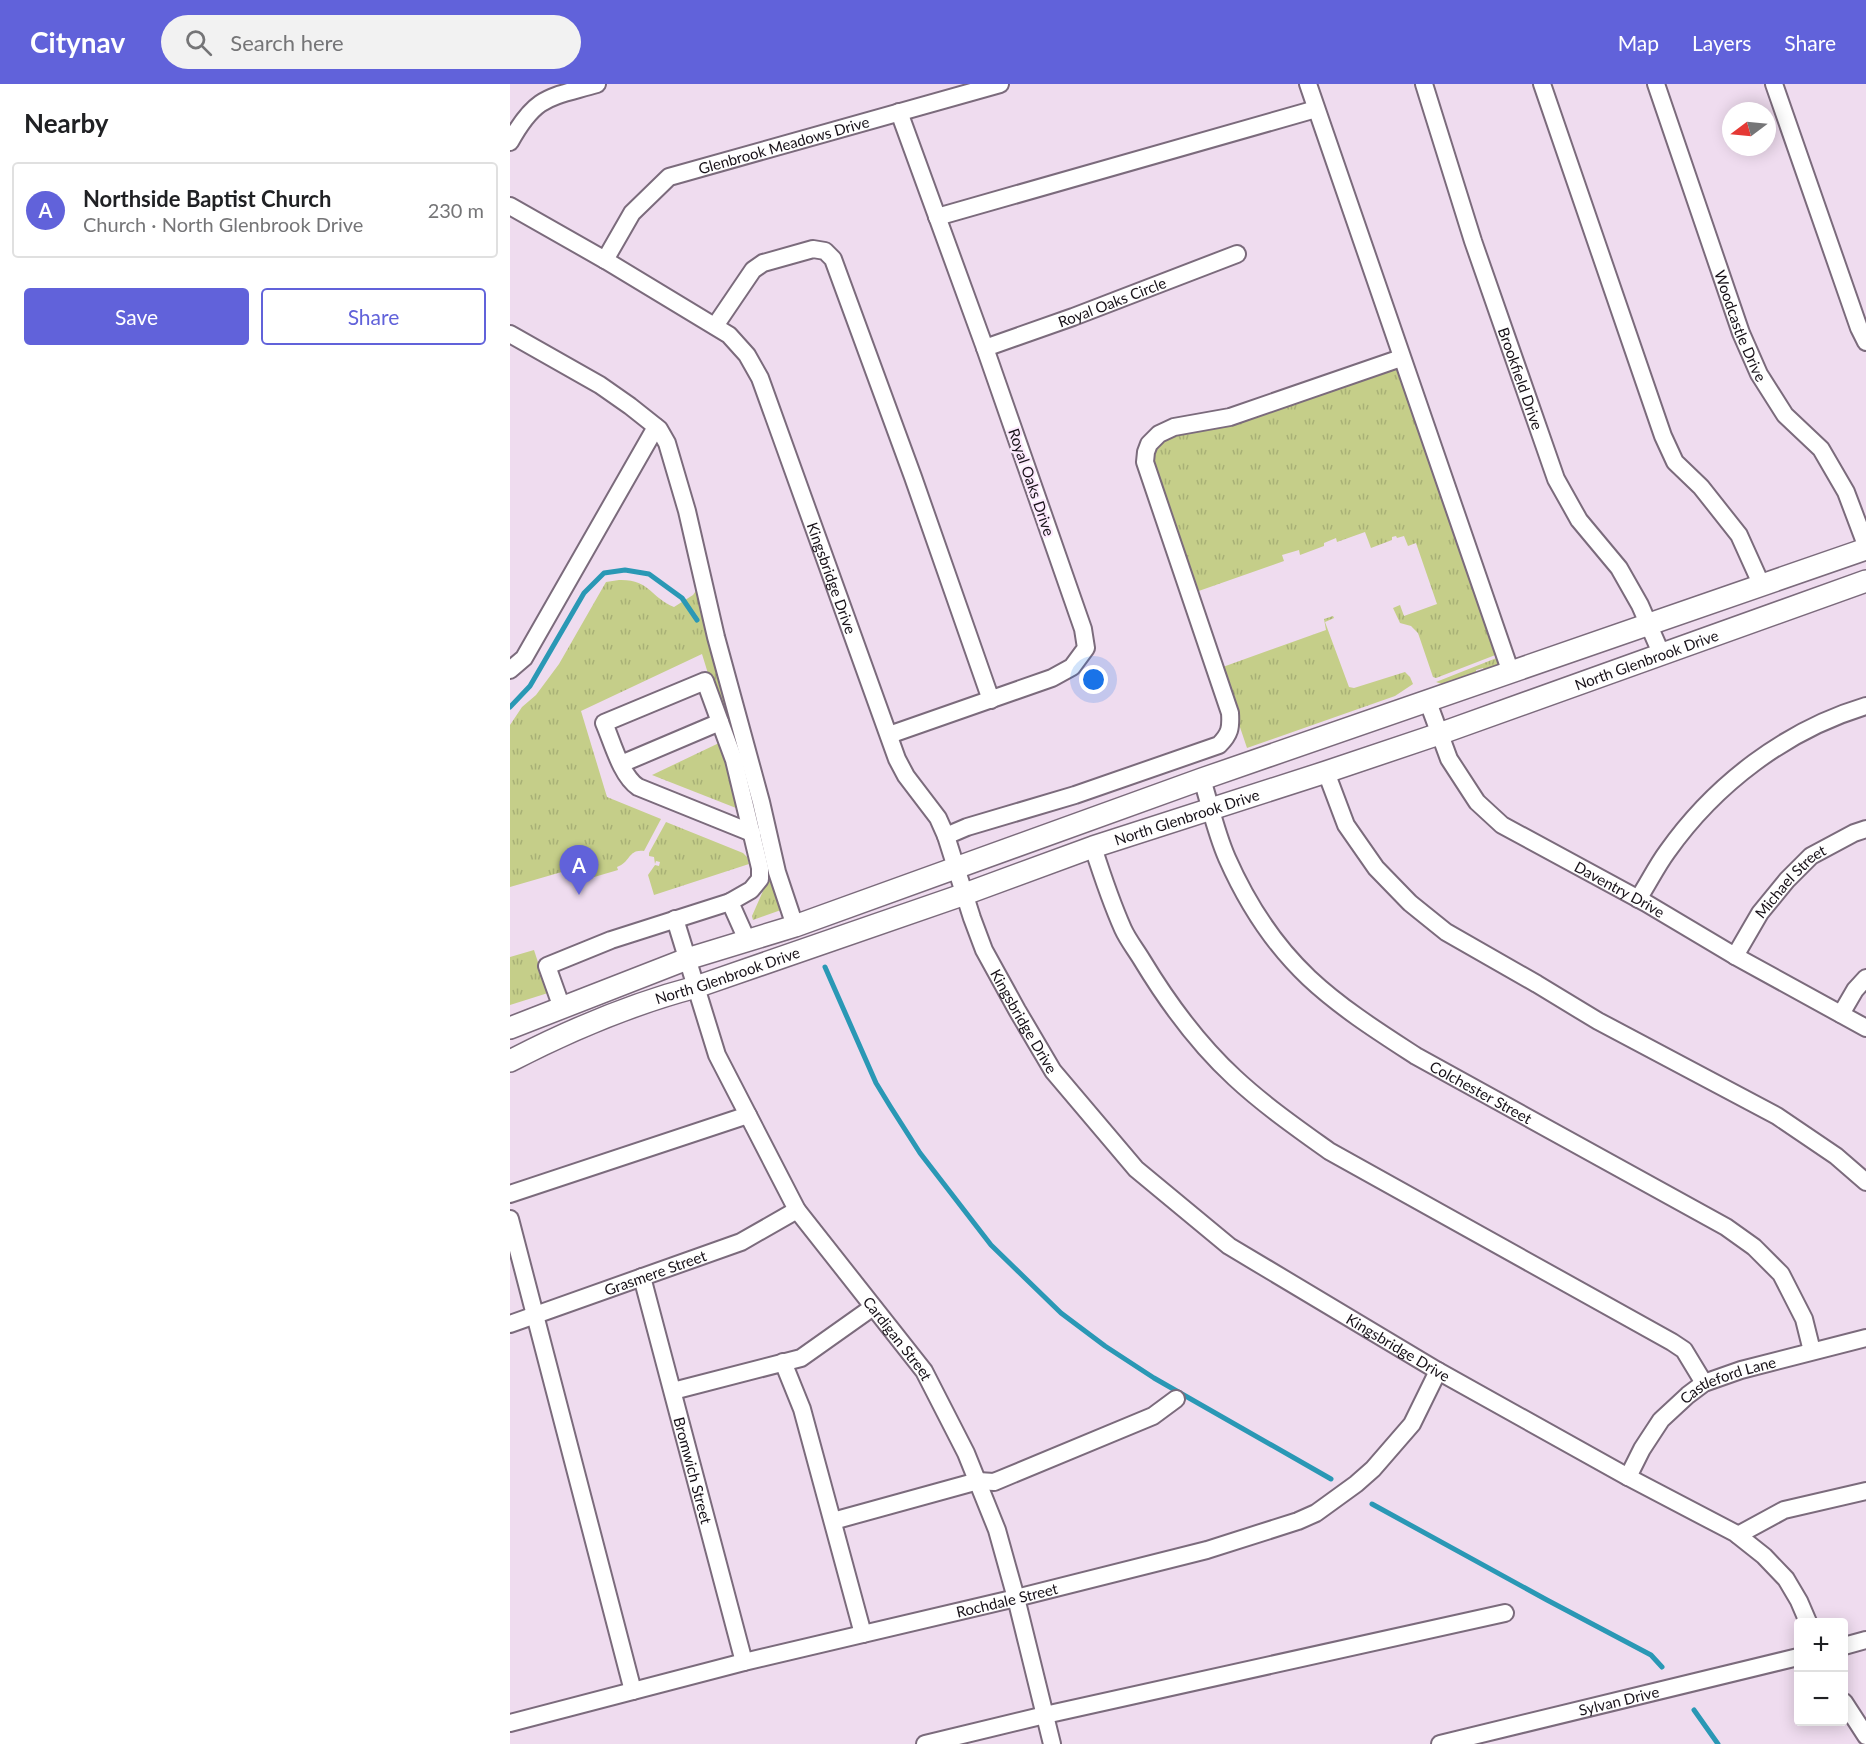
<!DOCTYPE html>
<meta charset="utf-8">
<style>
body{margin:0;font-family:Lato,sans-serif;background:#f2f2f2;color:#202124}
.controls{position:absolute;right:18px;bottom:18px;display:grid;overflow:hidden;border-radius:6px;box-shadow:0 3px 15px #0003}
.controls button{width:54px;height:54px;display:grid;place-items:center;padding:0;border:0;border-bottom:2px solid #e0e0e0;background:#fff;color:#202124;font:30px sans-serif}
.compass{position:absolute;left:1212px;top:18px;width:54px;height:54px;border-radius:50%;background:#fff;box-shadow:0 3px 15px #0003;rotate:254deg}
.you{position:absolute;left:584px;top:596px;width:21px;height:21px;margin:-15px;border:4px solid #fff;border-radius:50%;background:#1a73e8;box-shadow:0 0 0 9px #1a73e833}
.badge{display:grid;place-items:center;width:39px;height:39px;border-radius:50%;background:#6162da;color:#fff;font-size:20px;font-weight:700}
.pin{position:absolute;translate:-50% -50px;filter:drop-shadow(0 2px 3px #0008)}
.pin::after{content:'';position:absolute;top:32px;width:21px;height:18px;background:inherit;clip-path:polygon(0 0,100% 0,50% 100%)}
.list{margin:0;padding:0;list-style:none}
h2{display:flex;justify-content:space-between;align-items:center;height:78px;margin:0;padding:0 24px;font-size:26px}
h2 small{font-size:20px;font-weight:400;color:#757577}
.list li{display:grid;grid-template-columns:39px 1fr auto;gap:18px;align-items:center;box-sizing:border-box;height:96px;margin:0 12px 12px;padding:0 12px;border:2px solid #e0e0e0;border-radius:6px}
.list b{display:block;font-size:22px;white-space:nowrap}
.list p{margin:0;font-size:20px;white-space:nowrap;color:#757577}
.list em{font-size:20px;font-style:normal;color:#757577}
.actions{display:flex;gap:12px;padding:18px 24px}
.actions a{flex:1;padding:14px 0;border:2px solid #6162da;border-radius:6px;text-align:center;font-size:21px;color:#6162da}
.actions .main{background:#6162da;color:#fff}
.icon{flex:none;width:33px;height:33px;fill:none;stroke:currentColor;stroke-width:2;stroke-linecap:round;stroke-linejoin:round}
.map{position:relative;flex:none;width:1356px;height:1660px;overflow:hidden}
header{display:flex;align-items:center;gap:36px;box-sizing:border-box;height:84px;padding:0 30px;background:#6162da;color:#fff}
header strong{font-size:28px}
nav{display:flex;gap:33px;margin-inline-start:auto;font-size:21px}
.search{width:420px;height:54px;background:#f2f2f2;display:flex;align-items:center;gap:15px;box-sizing:border-box;padding:0 21px;border-radius:33px;color:#757577;font-size:22px}
main{display:flex}
aside{flex:1;background:#fff}
.map>svg:first-child{display:block}
.grass{fill:url(#grass-tufts)}
.lines{fill:none;stroke-linecap:round;stroke-linejoin:round}
.stream{stroke:#2a98b5;stroke-width:5}
.minor-casing{stroke:#7b6b7c;stroke-width:20}
.major-casing{stroke:#7b6b7c;stroke-width:24}
.minor{stroke:#fff;stroke-width:16}
.major{stroke:#fff;stroke-width:21}
.labels{text-anchor:middle;dominant-baseline:central;stroke-width:4.5;stroke-linejoin:round;paint-order:stroke}
.street-label{font-size:15px;fill:#171118;stroke:#fceafd}
</style>
<header>
<strong>Citynav</strong>
<div class="search"><svg class="icon" aria-label="search" viewBox="0 0 24 24"><circle cx="10" cy="10" r="6"/><path d="M15 15l6 6"/></svg>Search here</div>
<nav><a>Map</a><a>Layers</a><a>Share</a></nav>
</header>
<main>
<aside>
<h2>Nearby<small></small></h2>
<ul class="list">
<li><span class="badge">A</span><div><b>Northside Baptist Church</b><p>Church · North Glenbrook Drive</p></div><em>230 m</em></li>
</ul>
<div class="actions"><a class="main">Save</a><a>Share</a></div>
</aside>
<div class="map">
<svg width="1356" height="1660" viewBox="0 0 1356 1660">
<defs>
<pattern id="grass-tufts" width="24" height="20" patternUnits="userSpaceOnUse" patternTransform="scale(1.5)"><rect width="24" height="20" fill="#c5ce89"/><path d="M3 7l-1-3M5 7V3M7 7l1-3M15 17l-1-3M17 17v-4M19 17l1-3" fill="none" stroke="#a8b076"/></pattern>
</defs>
<rect width="100%" height="100%" fill="#efdcef"/>
<g class="grass">
<path d="M884 282 889 285 988 570 926 594 923 593 908 549 901 542 890 539 883 524 890 521 894 532 927 520 906 459 898 462 894 452 887 454 886 452 882 453V456L861 464 855 448 827 458 826 454 814 459V462L790 471 789 466 772 471 774 477 683 509 639 376 649 356Z"/>
<path d="M109 496C140 495 141 514 164 523L183 511 188 504 271 826 243 836 242 832 260 791 192 570 71 627 97 713 151 735 134 767C118 765 121 778 107 783L108 786 74 796 69 783 0 803V641L12 623 26 611 49 580 96 498Z"/>
<path d="M823 532 824 534 815 538 839 603 844 604 895 588 900 593 903 600 885 612 737 664 710 584 816 546 814 535Z"/>
<path d="M989 573V580L983 584 974 586 973 584 966 586V588C954 594 939 604 926 598Z"/>
<path d="M209 659 213 666 228 717 226 724 142 691Z"/>
<path d="M156 738 233 769 237 773 239 780 144 811 138 791 145 781 149 782 150 778 146 777 145 780 144 773 139 772V769Z"/>
<path d="M24 866 38 909 0 921V873Z"/>
</g>
<g class="lines">
<g class="stream">
<path d="M0 623 20 602 74 509 94 489 115 486 139 490 172 514 187 536"/>
<path d="M315 883 366 999 380 1022 410 1069 481 1161 551 1229 595 1262 644 1294 821 1395"/>
<path d="M862 1420 1037 1516 1141 1571 1152 1583"/>
<path d="M1184 1626 1208 1660"/>
</g>
<defs>
<g id="minor">
<path d="M798 0 1001 589"/>
<path id="s1" d="M914 0 963 157 1046 395 1069 436 1109 484 1130 521 1151 569"/>
<path d="M1032 0 1153 352 1165 378 1191 403 1229 451 1252 502"/>
<path id="s2" d="M1146 0 1231 249 1249 290 1275 331 1311 365 1336 408 1356 461"/>
<path d="M1264 0 1349 244 1356 258"/>
<path d="M0 58C26 11 39 14 87 0"/>
<path id="s3" d="M0 122 95 176 219 251 237 271 250 294 387 675 396 692 428 734 436 752 462 834 474 866 507 926 543 987 626 1085 719 1162 928 1287 1118 1393 1225 1449 1254 1472 1276 1495 1289 1517 1298 1538"/>
<path d="M427 133 806 25"/>
<path id="s4" d="M95 176 122 129 159 93 490 0"/>
<path d="M205 242 243 186 253 179 303 165 315 167 323 175 403 393 481 616"/>
<path d="M0 250 90 301 120 322 149 345 157 359 177 427 206 553 251 718 267 788 285 842"/>
<path id="s5" d="M475 264 563 233 727 170"/>
<path d="M0 586 14 574 146 343"/>
<path id="s6" d="M918 618 939 675 967 718 992 741 1136 819 1225 872 1356 944"/>
<path d="M210 638 224 676 250 784V795L241 806 220 818"/>
<path d="M379 651 542 594 562 583 576 564 573 545 475 264 389 28"/>
<path d="M111 680 210 638 195 597 94 639C102 657 111 692 128 703L242 749"/>
<path d="M816 688 836 741 866 784 900 819 936 848 1027 900 1088 937 1267 1032 1326 1072 1356 1098"/>
<path id="s7" d="M692 695C700 721 706 749 717 774 736 817 764 861 799 894 831 924 869 948 906 972L1216 1143 1244 1163 1271 1190 1294 1235 1302 1267"/>
<path d="M436 752 457 743 565 711 709 661C720 650 721 644 720 629L635 378 636 368 639 360 649 350 664 343 720 333 891 274"/>
<path d="M583 763C592 791 601 818 613 845 618 856 626 866 632 876 658 919 688 960 725 994 754 1021 787 1044 819 1067L1162 1258 1174 1266 1194 1299"/>
<path d="M1128 815C1138 800 1146 783 1157 768 1205 700 1276 646 1356 622"/>
<path id="s8" d="M165 835 207 971 287 1126 414 1287 456 1369 487 1446 506 1514 542 1660"/>
<path id="s9" d="M1225 872 1250 829 1277 796 1301 772 1344 749 1356 745"/>
<path d="M52 924 37 882 101 856 220 818 237 856"/>
<path d="M1331 930 1345 906 1356 894"/>
<path d="M0 1110 238 1031"/>
<path d="M0 1135 123 1607"/>
<path id="s10" d="M132 1193 234 1578"/>
<path id="s11" d="M0 1240 231 1158 287 1126"/>
<path d="M273 1278 292 1325 353 1550"/>
<path d="M163 1307 291 1274 363 1223"/>
<path id="s12" d="M1118 1393 1132 1365 1151 1336 1178 1311 1194 1299 1231 1286 1356 1254"/>
<path d="M323 1437 468 1397 484 1398 643 1332 666 1315"/>
<path d="M1228 1451 1274 1426 1356 1407"/>
<path d="M1334 1562 1356 1556"/>
<path d="M1334 1618 1356 1652"/>
<path id="s13" d="M0 1639 234 1578 506 1514 697 1466 788 1437 806 1429 846 1400 863 1385 902 1340 928 1287"/>
<path d="M415 1660 535 1631 995 1529"/>
<path id="s14" d="M930 1660 1288 1573"/>
</g>
<g id="major">
<path d="M0 944 177 875 285 842 692 695 1356 465"/>
<path id="s15" d="M0 977C60 946 121 920 186 903L455 810 583 763 816 688 929 650 1356 497"/>
</g>
</defs>
<use href="#minor" class="minor-casing"/>
<use href="#major" class="major-casing"/>
<use href="#minor" class="minor"/>
<use href="#major" class="major"/>
</g>
<g class="labels">
<g class="street-label">
<text stroke="none"><textPath href="#s4" startOffset="225">Glenbrook Meadows Drive</textPath></text>
<text stroke="none"><textPath href="#s5" startOffset="135">Royal Oaks Circle</textPath></text>
<text stroke="none"><textPath href="#s2" startOffset="256">Woodcastle Drive</textPath></text>
<text stroke="none"><textPath href="#s1" startOffset="310">Brookfield Drive</textPath></text>
<text transform="translate(522 398) rotate(71)">Royal Oaks Drive</text>
<text stroke="none"><textPath href="#s3" startOffset="520">Kingsbridge Drive</textPath></text>
<text stroke="none"><textPath href="#s15" startOffset="1206">North Glenbrook Drive</textPath></text>
<text stroke="none"><textPath href="#s15" startOffset="720">North Glenbrook Drive</textPath></text>
<text stroke="none"><textPath href="#s9" startOffset="94">Michael Street</textPath></text>
<text stroke="none"><textPath href="#s6" startOffset="280">Daventry Drive</textPath></text>
<text stroke="none"><textPath href="#s15" startOffset="234">North Glenbrook Drive</textPath></text>
<text stroke="none"><textPath href="#s3" startOffset="1006">Kingsbridge Drive</textPath></text>
<text stroke="none"><textPath href="#s7" startOffset="436">Colchester Street</textPath></text>
<text stroke="none"><textPath href="#s11" startOffset="154">Grasmere Street</textPath></text>
<text stroke="none"><textPath href="#s8" startOffset="480">Cardigan Street</textPath></text>
<text stroke="none"><textPath href="#s3" startOffset="1510">Kingsbridge Drive</textPath></text>
<text stroke="none"><textPath href="#s12" startOffset="146">Castleford Lane</textPath></text>
<text stroke="none"><textPath href="#s10" startOffset="200">Bromwich Street</textPath></text>
<text stroke="none"><textPath href="#s13" startOffset="512">Rochdale Street</textPath></text>
<text stroke="none"><textPath href="#s14" startOffset="184">Sylvan Drive</textPath></text>
</g>
</g>
</svg>
<div class="controls">
<button>+</button>
<button>−</button>
</div>
<svg class="compass" viewBox="-18 -18 36 36"><path d="M0-13l5 13h-10z" fill="#e53935"/><path d="M0 13l5-13h-10z" fill="#757577"/></svg>
<div class="you"></div>
<div class="pin badge" style="left:69px;top:811px">A</div>
</div>
</main>
